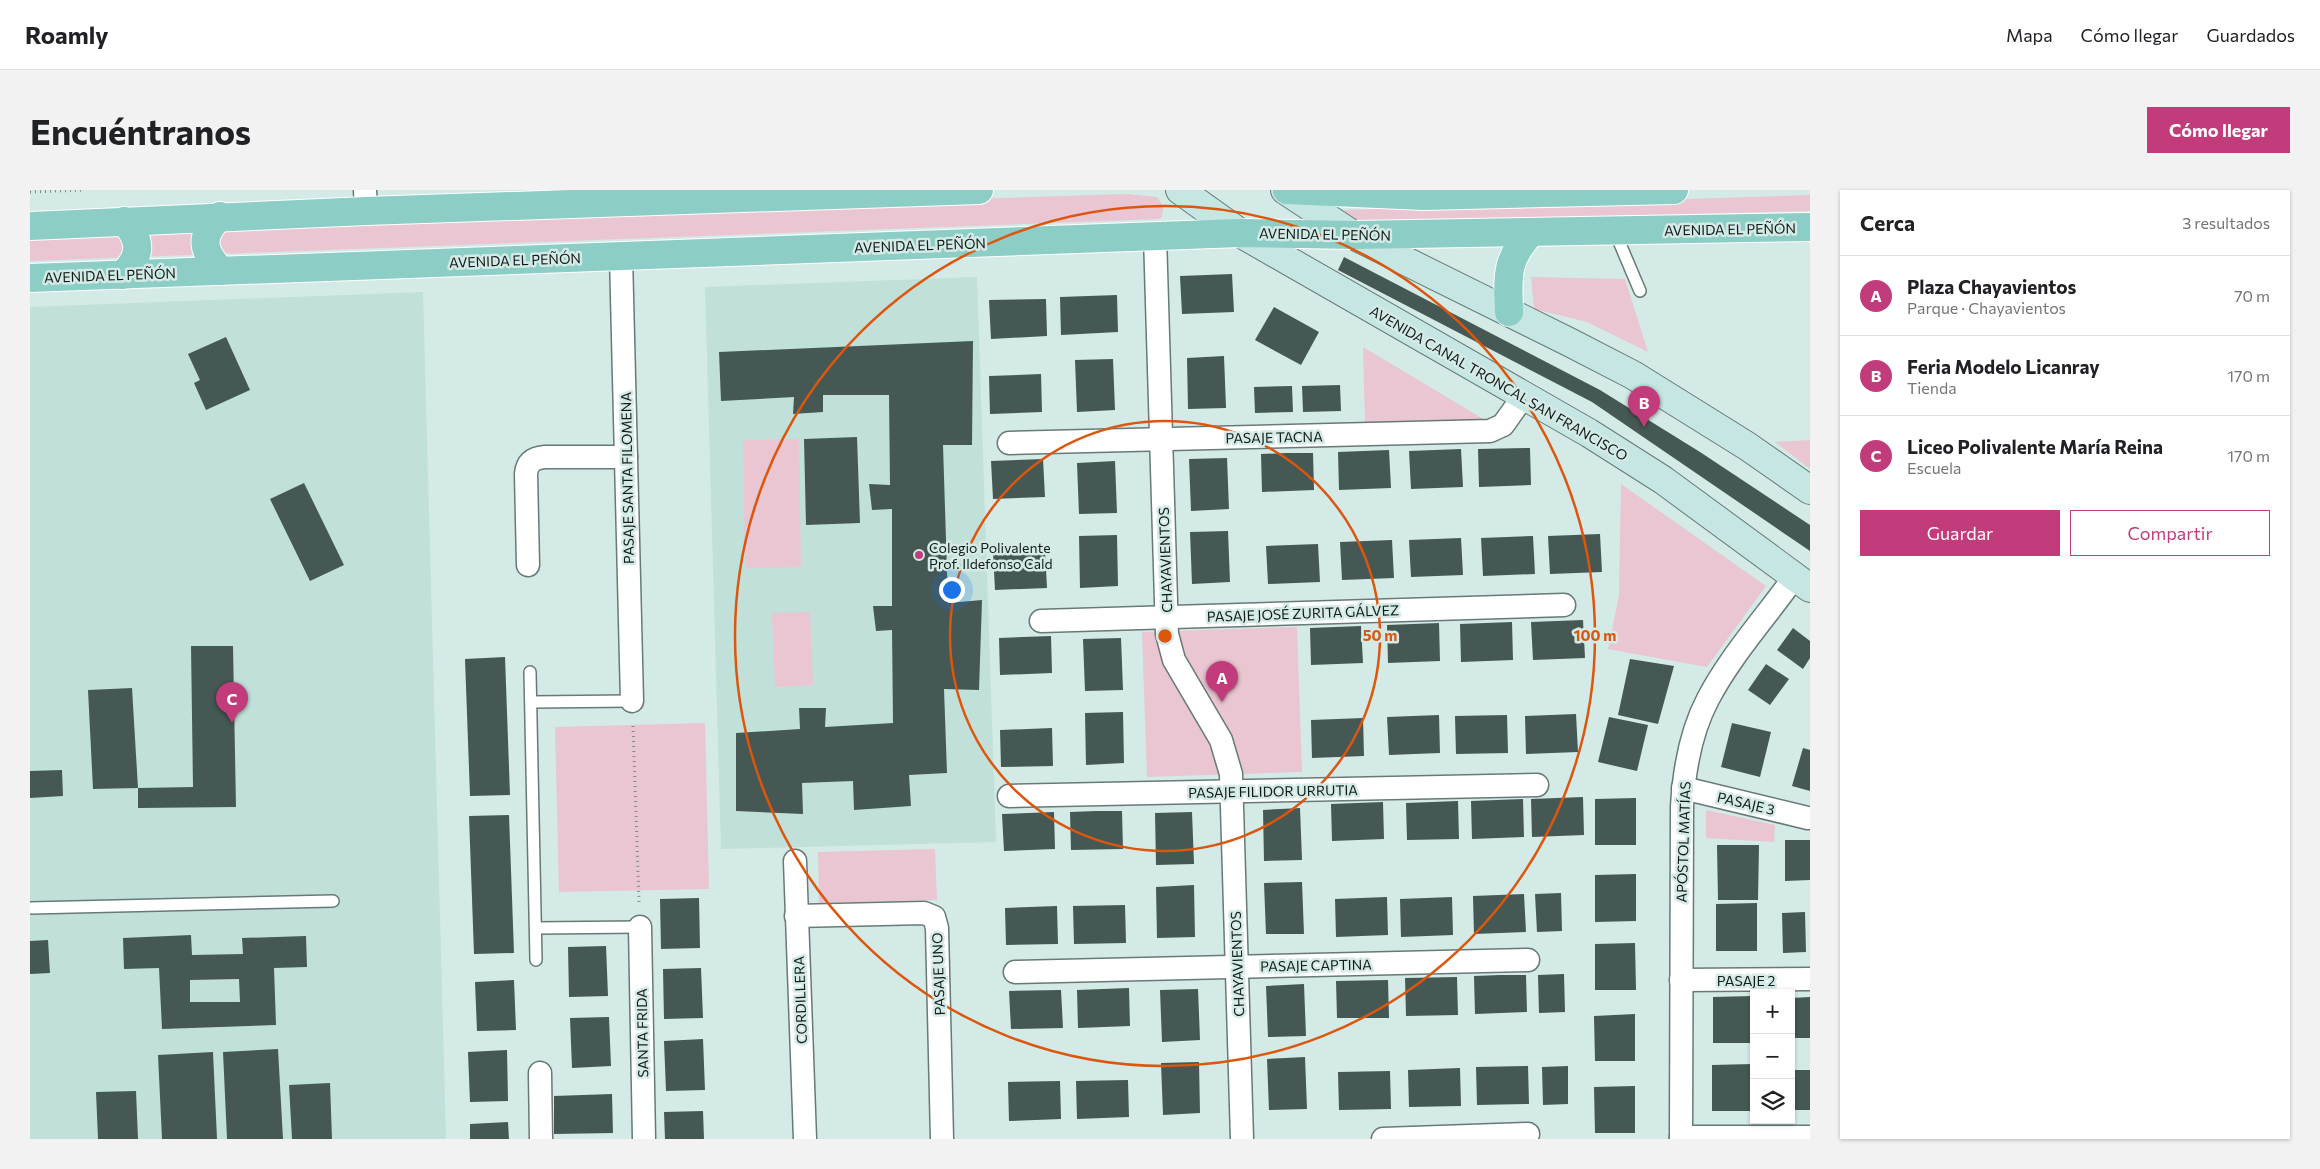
<!DOCTYPE html>
<html lang="es">
<meta charset="utf-8">
<style>
body{margin:0;font-family:Commissioner,sans-serif;background:#f2f2f2;color:#202124}
.controls{position:absolute;right:15px;bottom:15px;display:grid;overflow:hidden;border-radius:0px;box-shadow:0 1px 4px #0004}
.controls button{width:45px;height:45px;display:grid;place-items:center;padding:0;border:0;border-bottom:1px solid #e0e0e0;background:#fff;color:#202124;font:25px sans-serif}
.you{position:absolute;left:921px;top:399px;width:18px;height:18px;margin:-12px;border:4px solid #fff;border-radius:50%;background:#1a73e8;box-shadow:0 0 0 8px #1a73e833}
.badge{display:grid;place-items:center;width:32px;height:32px;border-radius:50%;background:#c23c7c;color:#fff;font-size:16px;font-weight:700}
.pin{position:absolute;translate:-50% -41px;filter:drop-shadow(0 1px 2px #0008)}
.pin::after{content:'';position:absolute;top:26px;width:18px;height:15px;background:inherit;clip-path:polygon(0 0,100% 0,50% 100%)}
.list{margin:0;padding:0;list-style:none}
h2{display:flex;justify-content:space-between;align-items:center;height:65px;margin:0;padding:0 20px;font-size:21px}
h2 small{font-size:16px;font-weight:400;color:#757577}
.list li{display:grid;grid-template-columns:32px 1fr auto;gap:15px;align-items:center;box-sizing:border-box;height:80px;padding:0 20px;border-top:1px solid #e0e0e0}
.list b{display:block;font-size:19px;white-space:nowrap}
.list p{margin:0;font-size:16px;white-space:nowrap;color:#757577}
.list em{font-size:16px;font-style:normal;color:#757577}
.actions{display:flex;gap:10px;padding:15px 20px}
.actions a{flex:1;padding:11px 0;border:1px solid #c23c7c;border-radius:0px;text-align:center;font-size:18px;color:#c23c7c}
.actions .main{background:#c23c7c;color:#fff}
.icon{flex:none;width:28px;height:28px;fill:none;stroke:currentColor;stroke-width:2;stroke-linecap:round;stroke-linejoin:round}
.map{position:relative;flex:none;width:1780px;height:949px;overflow:hidden;border-radius:0px}
header{display:flex;align-items:center;gap:30px;box-sizing:border-box;height:70px;padding:0 25px;background:#fff;border-bottom:1px solid #e0e0e0}
header strong{font-size:24px}
nav{display:flex;gap:28px;margin-inline-start:auto;font-size:18px}
.intro{display:flex;align-items:center;justify-content:space-between;box-sizing:border-box;height:120px;padding:0 30px}
h1{margin:0;font-size:35px}
.button{padding:12px 22px;border-radius:0px;background:#c23c7c;color:#fff;font-size:18px;font-weight:700}
main{display:flex;gap:30px;padding:0 30px}
aside{flex:1;background:#fff;border-radius:0px;box-shadow:0 1px 4px #0004}
.map>svg:first-child{display:block}
.built{fill:#c1e0da}
.green{fill:#eac5d2}
.building{fill:#455854;fill-rule:evenodd}
.lines{fill:none;stroke-linecap:round;stroke-linejoin:round}
.lane-casing{stroke:#677a77;stroke-width:14}
.street-casing{stroke:#677a77;stroke-width:25}
.secondary-casing{stroke:#677a77;stroke-width:30}
.primary-casing{stroke:#fff;stroke-width:30}
.path{stroke:#7d8d8a;stroke-width:3;stroke-dasharray:1 4;stroke-linecap:butt}
.lane{stroke:#fff;stroke-width:11}
.street{stroke:#fff;stroke-width:22}
.secondary{stroke:#c5e6e2;stroke-width:28}
.primary{stroke:#8ccdc5;stroke-width:28}
.ring{fill:none;stroke:#dd560d;stroke-width:2.5}
.poi-dot{fill:#c23c7c;stroke:#d4eae6;stroke-width:2}
.labels{text-anchor:middle;dominant-baseline:central;stroke-width:5;stroke-linejoin:round;paint-order:stroke}
.street-label{font-size:14px;fill:#131b1a;stroke:#d4eae6}
.poi-label{font-size:14px;fill:#131b1a;stroke:#d4eae6;text-anchor:start}
.centre{fill:#dd560d;stroke:#d4eae6;stroke-width:2.5}
.ring-label{font-size:15px;text-anchor:middle;font-weight:bold;fill:#dd560d;stroke:#d4eae6;stroke-width:5;stroke-linejoin:round;paint-order:stroke}
</style>
<header>
<strong>Roamly</strong>
<nav><a>Mapa</a><a>Cómo llegar</a><a>Guardados</a></nav>
</header>
<div class="intro"><h1>Encuéntranos</h1><a class="button">Cómo llegar</a></div>
<main>
<div class="map">
<svg width="1780" height="949" viewBox="0 0 1780 949">
<rect width="100%" height="100%" fill="#d4eae6"/>
<g class="built">
<path d="M947 87 966 652 691 659 675 97Z"/>
<path d="M393 102 416 949H0V117Z"/>
</g>
<g class="green">
<path d="M1097 4 1127 7C1134 16 1135 20 1130 29L0 71V46L261 30Z"/>
<path d="M1780 5V21L1328 32 1313 20Z"/>
<path d="M1501 87 1595 89 1618 162 1557 132 1504 119Z"/>
<path d="M1333 157 1455 230 1335 233Z"/>
<path d="M769 249 771 377 715 378 713 250Z"/>
<path d="M1780 250V279L1745 252Z"/>
<path d="M1591 294 1736 396 1677 477 1578 459 1589 406Z"/>
<path d="M780 422 783 495 745 497 742 423Z"/>
<path d="M1267 437 1272 582 1117 587 1112 442Z"/>
<path d="M675 533 679 699 529 702 525 537Z"/>
<path d="M1676 620 1745 635 1744 652 1676 648Z"/>
<path d="M905 659 907 710 789 713 788 662Z"/>
</g>
<g class="building">
<path d="M1314 67 1570 200 1670 262 1780 335V361L1562 212 1308 80Z"/>
<path d="M1202 84 1204 122 1152 124 1150 86Z"/>
<path d="M1087 105 1088 142 1031 145 1030 107Z"/>
<path d="M1016 109 1017 146 961 149 959 110Z"/>
<path d="M1244 117 1289 142 1271 175 1225 150Z"/>
<path d="M196 147 220 200 176 220 164 193 170 190 158 164Z"/>
<path d="M943 151 942 255H913L918 413 952 410 949 500 914 499 917 583 879 585 881 616 824 620 823 591 772 593 773 624 706 621V543L770 539 769 518H796L795 537 863 533 862 440 846 441 843 416H862V319L842 320 839 294 860 295 859 205H793V222L763 224 764 207 691 211 689 162Z"/>
<path d="M1194 166 1196 218 1158 219 1157 168Z"/>
<path d="M1083 169 1085 220 1047 222 1045 170Z"/>
<path d="M1011 184 1012 222 960 224 959 186Z"/>
<path d="M1310 195 1311 221 1273 222 1272 196Z"/>
<path d="M1262 196 1263 222 1225 223 1224 197Z"/>
<path d="M827 247 830 333 776 335 774 249Z"/>
<path d="M1500 258 1501 295 1449 297 1448 259Z"/>
<path d="M1431 259 1433 297 1381 299 1379 261Z"/>
<path d="M1359 260 1361 298 1309 300 1308 262Z"/>
<path d="M1257 263H1283L1284 300 1232 302 1231 264Z"/>
<path d="M1197 268 1199 319 1161 321 1159 269Z"/>
<path d="M1013 269 1015 307 963 309 961 271Z"/>
<path d="M1085 271 1087 323 1049 324 1047 273Z"/>
<path d="M274 293 314 375 280 391 240 309Z"/>
<path d="M1198 341 1200 392 1162 394 1160 342Z"/>
<path d="M1570 344 1572 382 1520 384 1518 346Z"/>
<path d="M1087 345 1088 396 1050 398 1049 346Z"/>
<path d="M1503 346 1505 384 1453 386 1451 348Z"/>
<path d="M1431 348 1433 385 1381 387 1379 350Z"/>
<path d="M1362 350 1364 388 1312 390 1310 352Z"/>
<path d="M1288 354 1290 392 1238 394 1236 356Z"/>
<path d="M1015 360 1017 398 965 400 963 362Z"/>
<path d="M1553 430 1555 468 1503 470 1501 432Z"/>
<path d="M1482 432 1483 470 1431 472 1430 434Z"/>
<path d="M1409 433 1410 471 1358 473 1357 435Z"/>
<path d="M1331 436 1333 473 1281 475 1280 438Z"/>
<path d="M1763 438 1780 451V468L1773 479 1747 460Z"/>
<path d="M1021 446 1022 483 970 485 969 448Z"/>
<path d="M1091 448 1093 500 1055 501 1053 449Z"/>
<path d="M161 456H203L206 617 108 618V598L163 597Z"/>
<path d="M475 467 480 605 440 606 435 469Z"/>
<path d="M1600 469 1644 476 1628 534 1588 525Z"/>
<path d="M1736 474 1759 489 1740 515 1718 500Z"/>
<path d="M102 498 108 598 63 599 58 500Z"/>
<path d="M1093 522 1094 573 1056 575 1055 523Z"/>
<path d="M1546 524 1548 562 1496 564 1495 526Z"/>
<path d="M1409 525 1410 563 1359 565 1357 527Z"/>
<path d="M1477 525 1478 563 1426 564 1425 526Z"/>
<path d="M1579 527 1618 535 1607 581 1568 572Z"/>
<path d="M1333 528 1334 566 1282 568 1281 530Z"/>
<path d="M1702 533 1741 542 1730 587 1691 577Z"/>
<path d="M1022 538 1023 576 971 577 970 540Z"/>
<path d="M1773 558 1780 560V601L1762 596Z"/>
<path d="M32 580 33 606 0 608V581Z"/>
<path d="M1553 607 1554 645 1502 647 1501 609Z"/>
<path d="M1606 608V655H1565V609Z"/>
<path d="M1493 609 1494 647 1442 649 1441 611Z"/>
<path d="M1428 611 1429 649 1377 650 1376 613Z"/>
<path d="M1353 612 1354 649 1302 651 1301 614Z"/>
<path d="M1270 618 1272 670 1234 671 1233 620Z"/>
<path d="M1066 621H1092L1093 659 1041 660 1040 622Z"/>
<path d="M1024 622 1025 659 974 661 972 624Z"/>
<path d="M1162 622 1164 674 1126 675 1125 623Z"/>
<path d="M479 625 484 763 444 764 439 626Z"/>
<path d="M1755 650H1780V690L1755 691Z"/>
<path d="M1687 655H1729L1728 710H1688Z"/>
<path d="M1606 684V731L1565 732V685Z"/>
<path d="M1272 692 1274 744H1236L1234 693Z"/>
<path d="M1164 695 1165 747 1127 748 1126 697Z"/>
<path d="M1531 703 1532 741 1507 742 1505 704Z"/>
<path d="M1494 704 1496 742 1444 744 1443 706Z"/>
<path d="M1357 707 1358 745 1306 747 1305 709Z"/>
<path d="M1422 707 1423 745 1371 747 1370 709Z"/>
<path d="M669 708 670 758 631 759 630 709Z"/>
<path d="M1727 713V761H1686V714Z"/>
<path d="M1095 715 1096 753 1044 754 1043 716Z"/>
<path d="M1027 716 1028 754 976 755 975 718Z"/>
<path d="M1775 722 1776 762 1753 763 1752 723Z"/>
<path d="M161 745 162 765 213 764 212 748 276 746 277 777 244 778 246 835 132 839 129 778 94 779 93 748ZM209 789 210 812H160V790Z"/>
<path d="M18 750 20 783 0 784V751Z"/>
<path d="M1605 753 1606 800H1565V754Z"/>
<path d="M576 756 578 806 539 807 538 757Z"/>
<path d="M671 778 673 828 634 829 633 779Z"/>
<path d="M1534 784 1535 822 1509 823 1508 785Z"/>
<path d="M1470 785H1496L1497 822 1445 824 1444 786Z"/>
<path d="M1427 787 1428 825 1376 826 1375 788Z"/>
<path d="M484 790 486 840 447 841 445 792Z"/>
<path d="M1358 790 1359 828H1307L1306 791Z"/>
<path d="M1274 794 1276 846 1238 847 1236 796Z"/>
<path d="M1099 798 1100 836 1048 838 1047 800Z"/>
<path d="M1168 799 1170 850 1132 852 1130 800Z"/>
<path d="M1031 800 1033 838 981 839 979 801Z"/>
<path d="M1723 806V853H1683V807Z"/>
<path d="M1780 807V848H1761V808Z"/>
<path d="M1605 824V871H1565L1564 826Z"/>
<path d="M579 827 581 876 542 878 540 828Z"/>
<path d="M673 849 675 900 636 901 634 851Z"/>
<path d="M248 859 253 949H197L193 862Z"/>
<path d="M477 860 478 911 440 912 438 862Z"/>
<path d="M183 862 187 949H132L128 865Z"/>
<path d="M1275 867 1277 919 1239 920 1237 869Z"/>
<path d="M1169 872 1170 923 1133 925 1131 873Z"/>
<path d="M1722 874V921H1682V875Z"/>
<path d="M1498 876 1499 914 1447 915 1446 877Z"/>
<path d="M1538 876V914L1513 915 1512 877Z"/>
<path d="M1430 878 1431 916 1379 917 1378 880Z"/>
<rect x="1761" y="880" width="19" height="40"/>
<path d="M1360 881 1361 919 1309 920 1308 882Z"/>
<path d="M1098 890 1099 927 1047 929 1046 891Z"/>
<path d="M1030 891 1031 929 979 931 978 892Z"/>
<path d="M300 893 302 949H262L259 895Z"/>
<path d="M1605 896V943H1565L1564 897Z"/>
<path d="M106 901 108 949H68L66 902Z"/>
<path d="M582 904 583 943 524 944V906Z"/>
<path d="M673 921 674 949H635L634 922Z"/>
<path d="M478 932 479 949H440V934Z"/>
</g>
<g class="lines">
<defs>
<g id="lane">
<path d="M1585 42 1610 101"/>
<path d="M500 482 506 770"/>
<path d="M501 512 602 511"/>
<path d="M0 718 303 711"/>
<path d="M506 738 610 737"/>
</g>
<g id="street">
<path d="M335 0 336 21"/>
<path d="M1125 46 1137 444 1144 470 1191 550 1201 584 1212 949"/>
<path d="M591 66 602 511"/>
<path d="M979 253 1460 241 1473 235 1493 207"/>
<path d="M498 375 496 284C497 272 504 268 515 267H596"/>
<path d="M1011 431 1534 415"/>
<path d="M1653 598 1778 628"/>
<path d="M979 606 1507 595"/>
<path d="M765 671 775 949"/>
<path d="M766 726 894 723 904 727 907 738 912 949"/>
<path d="M610 737 614 949"/>
<path d="M985 782 1498 770"/>
<path d="M1651 790 1780 789"/>
<path d="M510 883 511 949"/>
<path d="M1651 947H1780"/>
<path d="M1353 949 1498 944"/>
<path d="M1651 949 1652 617C1654 581 1661 541 1678 509 1701 465 1736 427 1765 386"/>
</g>
<g id="secondary">
<path d="M1150 0 1210 43 1559 243 1633 290 1780 398"/>
<path d="M1255 0 1323 45 1541 153 1603 185 1717 256 1780 300"/>
</g>
<g id="primary">
<path d="M1257 0 1394 6 1644 0"/>
<path d="M190 26C169 46 172 61 191 81"/>
<path d="M0 36 336 21 949 0"/>
<path d="M92 85C112 67 112 50 94 31"/>
<path d="M0 88 1210 43 1323 45 1780 37"/>
<path d="M1479 122C1478 86 1475 72 1500 43"/>
</g>
</defs>
<use href="#lane" class="lane-casing"/>
<use href="#street" class="street-casing"/>
<use href="#secondary" class="secondary-casing"/>
<use href="#primary" class="primary-casing"/>
<g class="path">
<path d="M0 2 54 0"/>
<path d="M603 536 609 712"/>
</g>
<use href="#lane" class="lane"/>
<use href="#street" class="street"/>
<use href="#secondary" class="secondary"/>
<use href="#primary" class="primary"/>
</g>
<g class="ring">
<circle cx="1135" cy="446" r="215"/>
<circle cx="1135" cy="446" r="430"/>
</g>
<circle class="poi-dot" cx="889" cy="365" r="5"/>
<g class="labels">
<g class="street-label">
<text transform="translate(1700 39) rotate(-1)">AVENIDA EL PEÑÓN</text>
<text transform="translate(1295 44) rotate(1)">AVENIDA EL PEÑÓN</text>
<text transform="translate(890 55) rotate(-2)">AVENIDA EL PEÑÓN</text>
<text transform="translate(485 70) rotate(-2)">AVENIDA EL PEÑÓN</text>
<text transform="translate(80 85) rotate(-2)">AVENIDA EL PEÑÓN</text>
<text transform="translate(1469 193) rotate(30)">AVENIDA CANAL TRONCAL SAN FRANCISCO</text>
<text transform="translate(1244 247) rotate(-1)">PASAJE TACNA</text>
<text transform="translate(597 288) rotate(-91)">PASAJE SANTA FILOMENA</text>
<text transform="translate(1135 370) rotate(-92)">CHAYAVIENTOS</text>
<text transform="translate(1273 423) rotate(-2)">PASAJE JOSÉ ZURITA GÁLVEZ</text>
<text transform="translate(1243 601) rotate(-1)">PASAJE FILIDOR URRUTIA</text>
<text transform="translate(1716 613) rotate(13)">PASAJE 3</text>
<text transform="translate(1653 652) rotate(-88)">APÓSTOL MATÍAS</text>
<text transform="translate(1207 774) rotate(-92)">CHAYAVIENTOS</text>
<text transform="translate(1286 775) rotate(-1)">PASAJE CAPTINA</text>
<text transform="translate(908 784) rotate(-92)">PASAJE UNO</text>
<text x="1716" y="790">PASAJE 2</text>
<text transform="translate(770 810) rotate(-92)">CORDILLERA</text>
<text transform="translate(612 843) rotate(-91)">SANTA FRIDA</text>
</g>
<g class="poi-label">
<text x="899" y="357">Colegio Polivalente<tspan x="899" dy="16">Prof. Ildefonso Cald</tspan></text>
</g>
</g>
<circle cx="1135" cy="446" r="8" class="centre"/>
<g class="ring-label">
<text x="1350" y="451">50 m</text>
<text x="1565" y="451">100 m</text>
</g>
</svg>
<div class="controls">
<button>+</button>
<button>−</button>
<button><svg class="icon" aria-label="layers" viewBox="0 0 24 24"><path d="M12 4l9 5-9 5-9-5zM3 14l9 5 9-5"/></svg></button>
</div>
<div class="you"></div>
<div class="pin badge" style="left:1192px;top:512px">A</div>
<div class="pin badge" style="left:1614px;top:237px">B</div>
<div class="pin badge" style="left:202px;top:533px">C</div>
</div>
<aside>
<h2>Cerca<small>3 resultados</small></h2>
<ul class="list">
<li><span class="badge">A</span><div><b>Plaza Chayavientos</b><p>Parque · Chayavientos</p></div><em>70 m</em></li>
<li><span class="badge">B</span><div><b>Feria Modelo Licanray</b><p>Tienda</p></div><em>170 m</em></li>
<li><span class="badge">C</span><div><b>Liceo Polivalente María Reina</b><p>Escuela</p></div><em>170 m</em></li>
</ul>
<div class="actions"><a class="main">Guardar</a><a>Compartir</a></div>
</aside>
</main>
